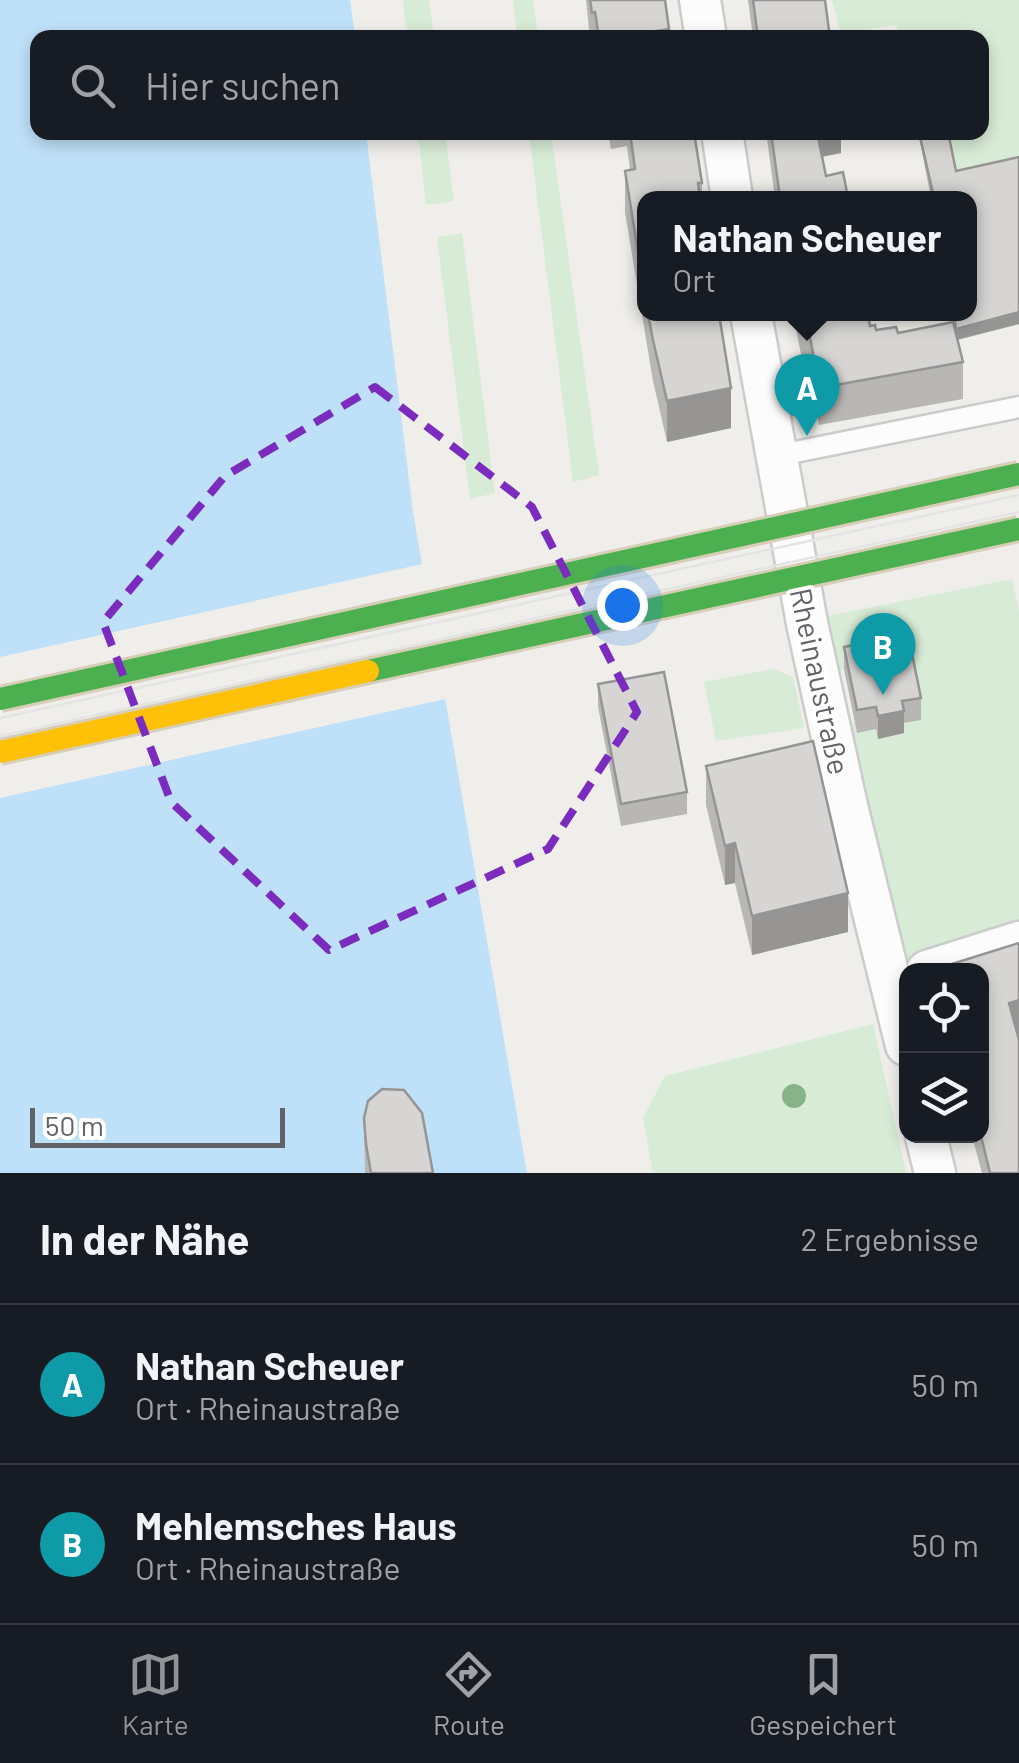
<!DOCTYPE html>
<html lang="de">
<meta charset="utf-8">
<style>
body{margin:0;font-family:Barlow,sans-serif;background:#242831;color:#f1f3f6}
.controls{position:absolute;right:30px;bottom:30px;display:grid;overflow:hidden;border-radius:20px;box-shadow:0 5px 15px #0003}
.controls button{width:90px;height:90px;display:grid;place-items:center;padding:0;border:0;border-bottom:2px solid #363941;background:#171b24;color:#f1f3f6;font:50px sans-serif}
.scale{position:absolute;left:30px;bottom:25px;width:255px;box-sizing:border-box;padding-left:10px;border:5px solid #5f6368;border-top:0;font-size:28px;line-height:35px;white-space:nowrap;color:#5f6368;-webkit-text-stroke:8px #fff;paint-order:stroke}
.you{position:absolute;left:622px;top:605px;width:35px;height:35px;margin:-25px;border:8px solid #fff;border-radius:50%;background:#1a73e8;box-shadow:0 0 0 15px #1a73e833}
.badge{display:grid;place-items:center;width:65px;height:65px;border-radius:50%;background:#919496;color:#fff;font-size:32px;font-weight:700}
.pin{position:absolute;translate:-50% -82px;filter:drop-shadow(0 2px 5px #0008)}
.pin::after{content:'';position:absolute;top:52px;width:35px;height:30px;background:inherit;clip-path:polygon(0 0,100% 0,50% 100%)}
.popup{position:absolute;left:637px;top:191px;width:340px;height:130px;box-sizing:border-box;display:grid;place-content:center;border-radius:20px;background:#171b24;filter:drop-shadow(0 2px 8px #0005);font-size:32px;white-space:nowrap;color:#9ea1a6}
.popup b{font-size:38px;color:#f1f3f6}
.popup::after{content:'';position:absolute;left:50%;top:100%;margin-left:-20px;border:20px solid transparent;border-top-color:#171b24}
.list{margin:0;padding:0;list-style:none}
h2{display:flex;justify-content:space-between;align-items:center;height:130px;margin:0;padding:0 40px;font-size:42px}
h2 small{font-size:32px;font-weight:400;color:#9ea1a6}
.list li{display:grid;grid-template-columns:65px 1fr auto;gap:30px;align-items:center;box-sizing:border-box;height:160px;padding:0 40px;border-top:2px solid #363941}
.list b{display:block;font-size:38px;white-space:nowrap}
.list p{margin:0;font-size:32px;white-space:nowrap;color:#9ea1a6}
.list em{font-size:32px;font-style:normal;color:#9ea1a6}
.icon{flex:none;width:55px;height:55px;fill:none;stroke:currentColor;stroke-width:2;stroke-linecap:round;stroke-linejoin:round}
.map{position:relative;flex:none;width:1019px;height:1173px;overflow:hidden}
.search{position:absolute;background:#171b24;box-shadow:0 5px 15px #0003;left:30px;right:30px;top:30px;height:110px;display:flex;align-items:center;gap:25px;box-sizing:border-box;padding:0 35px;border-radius:20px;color:#9ea1a6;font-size:38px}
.sheet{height:450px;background:#171b24}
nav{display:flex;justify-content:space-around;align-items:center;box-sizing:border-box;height:140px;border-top:2px solid #363941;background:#171b24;font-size:28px;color:#9ea1a6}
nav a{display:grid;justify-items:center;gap:5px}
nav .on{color:#919496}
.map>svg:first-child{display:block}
.green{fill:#d8ebd6}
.water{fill:#bfe0f9}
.pier{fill:#efeeea}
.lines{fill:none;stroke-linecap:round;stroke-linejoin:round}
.lane-casing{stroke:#cbcccc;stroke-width:25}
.street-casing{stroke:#cbcccc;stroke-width:45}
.lane{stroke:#fdfcfc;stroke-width:20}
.street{stroke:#fdfcfc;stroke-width:40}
.tram{stroke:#e4e4e4;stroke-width:2.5}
.fast-bridge-casing{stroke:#d7ceb8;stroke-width:28;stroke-linecap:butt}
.slow-bridge-casing{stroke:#d7ceb8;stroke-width:28;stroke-linecap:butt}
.fast-bridge{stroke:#4caf50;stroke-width:22}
.slow-bridge{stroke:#ffc107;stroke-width:22}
.tree{fill:#88b388}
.wall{fill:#b8b7b5}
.shaded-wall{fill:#969594}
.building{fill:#d6d5d3;stroke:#969594;stroke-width:2.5}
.marked{fill:none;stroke:#7b2cbf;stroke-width:8;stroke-dasharray:20 12;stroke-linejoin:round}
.labels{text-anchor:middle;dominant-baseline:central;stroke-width:8;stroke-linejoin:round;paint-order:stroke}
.street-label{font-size:30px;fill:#5f6368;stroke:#fff}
</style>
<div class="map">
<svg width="1019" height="1173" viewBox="0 0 1019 1173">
<rect width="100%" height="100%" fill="#efeeea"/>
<g class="green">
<path d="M403 0H429L434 37H407Z"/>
<path d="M513 0H533L538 37H517Z"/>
<path d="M832 0H1019V166L959 180 949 133 982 132V38L899 37 896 25 841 34Z"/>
<path d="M418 133H445L454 201 426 205Z"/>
<path d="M529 133H551L599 475 573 482Z"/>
<path d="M462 233 495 493 470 499 437 237Z"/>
<path d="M1012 579 1019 611V938L906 971 842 725 855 722 858 732 876 729 878 738 903 723 920 720 908 657 831 672 823 617Z"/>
<path d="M773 669 793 677 804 728 716 741 704 682Z"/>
<path d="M873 1024 906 1173H653L643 1118 665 1076Z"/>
</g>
<path class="water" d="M0 0H350L355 37 38 38V132L366 133 413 512 527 1173H0Z"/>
<path class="pier" d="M427 563 450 698 0 798V657Z"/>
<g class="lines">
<defs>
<path id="lane" d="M775 456 1019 407"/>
<g id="street">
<path d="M700 0 706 38"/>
<path d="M722 132 732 198"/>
<path d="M751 314 807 623 847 806 906 1045"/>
<path d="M927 971 1019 942"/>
<path d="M926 1136 935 1173"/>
</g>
</defs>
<use href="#lane" class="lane-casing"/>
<use href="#street" class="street-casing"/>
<use href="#lane" class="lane"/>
<use href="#street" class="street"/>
<g class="tram">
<path d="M0 718 1019 495"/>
<path d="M0 736 1019 512"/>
</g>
<defs>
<g id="fast-bridge">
<path d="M368 671 1019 529"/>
<path d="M0 699 1019 474"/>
</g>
<path id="slow-bridge" d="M0 752 368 671"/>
</defs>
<use href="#fast-bridge" class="fast-bridge-casing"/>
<use href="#slow-bridge" class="slow-bridge-casing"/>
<use href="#fast-bridge" class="fast-bridge"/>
<use href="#slow-bridge" class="slow-bridge"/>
</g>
<circle class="tree" cx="794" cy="1096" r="12"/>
<g class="wall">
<path d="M586 0H665L669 38H590Z"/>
<path d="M748 0H825L830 38H753Z"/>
<path d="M608 132H694L702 183V198H644V314H719L731 428 667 442 653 381 625 212V171L630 170 627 146 611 149Z"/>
<path d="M766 132H841V153L822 157 826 176 848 198H775Z"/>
<path d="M918 132H948L956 171 1019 157V324L957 340 963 362V399L819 425 809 368 804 369 793 314H868L870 326 875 325 876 330 896 327 898 333 953 322 954 326 952 314H970V198H931Z"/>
<path d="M844 647 921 698V720L904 723V733L878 739 876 729 857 733 844 669Z"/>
<path d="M598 684 687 792V814L621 826 598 707Z"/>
<path d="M706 766 848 932 752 955 735 883 725 885 706 805Z"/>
<path d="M1019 943V1034H1018L1019 1173H982L972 1136H982Z"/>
<path d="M364 1118 433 1173H365Z"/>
</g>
<g class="shaded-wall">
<path d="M815 132H841V153L815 158Z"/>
<path d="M1019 312V324L956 340V329Z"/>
<path d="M731 388V428L667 442V401Z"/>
<path d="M904 711V733L878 739V716Z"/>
<path d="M735 843V883L725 885V846Z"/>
<path d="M848 893V932L752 955V916Z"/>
<path d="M1019 1000V1034L1009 1037V1003Z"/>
</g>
<g class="building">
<path d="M590 0H665L669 29 614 38H599L595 12 592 13Z"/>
<path d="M753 0H825L830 38H758Z"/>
<path d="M630 132H694L702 183H698L700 198H644V289L625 171 635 169Z"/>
<path d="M771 132H817L826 176 843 172 848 198H780Z"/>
<path d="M919 132H948L956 171 1019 157V312L956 329 954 314H970V198H934Z"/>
<path d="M648 314H719L731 388 667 401 653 340Z"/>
<path d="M800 314H868L870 326 875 325 876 330 896 327 898 333 953 322 963 362 819 388 809 331 804 332Z"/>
<path d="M908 634 921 698 902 701 904 711 878 716 876 707 857 710 844 647Z"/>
<path d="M664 672 687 792 621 804 598 684Z"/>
<path d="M813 741 848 893 752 916 735 843 725 846 706 766Z"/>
<path d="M1019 943V1000L1009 1003 1019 1040V1173H990L981 1136 982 970H939V968Z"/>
<path d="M382 1089 404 1090 422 1113 433 1173H371L366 1144 364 1118 368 1101Z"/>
</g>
<path class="marked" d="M375 387 532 507 637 712 548 849 329 950 171 802 103 622 225 476Z"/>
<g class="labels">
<g class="street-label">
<text transform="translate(821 681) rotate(78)">Rheinaustraße</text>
</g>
</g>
</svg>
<div class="controls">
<button><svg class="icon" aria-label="locate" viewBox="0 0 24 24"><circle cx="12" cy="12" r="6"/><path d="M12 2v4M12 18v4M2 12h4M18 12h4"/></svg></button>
<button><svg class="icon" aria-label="layers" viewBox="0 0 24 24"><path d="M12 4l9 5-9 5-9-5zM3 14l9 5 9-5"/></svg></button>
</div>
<div class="scale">50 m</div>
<div class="you"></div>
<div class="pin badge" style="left:807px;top:436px;background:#0f9aa8">A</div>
<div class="popup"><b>Nathan Scheuer</b>Ort</div>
<div class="pin badge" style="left:883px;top:695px;background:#0f9aa8">B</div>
<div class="search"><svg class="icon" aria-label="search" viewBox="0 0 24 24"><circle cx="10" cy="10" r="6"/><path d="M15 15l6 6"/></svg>Hier suchen</div>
</div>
<section class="sheet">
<h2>In der Nähe<small>2 Ergebnisse</small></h2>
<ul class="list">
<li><span class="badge" style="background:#0f9aa8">A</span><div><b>Nathan Scheuer</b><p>Ort · Rheinaustraße</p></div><em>50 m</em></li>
<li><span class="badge" style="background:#0f9aa8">B</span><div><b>Mehlemsches Haus</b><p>Ort · Rheinaustraße</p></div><em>50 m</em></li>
</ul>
</section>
<nav>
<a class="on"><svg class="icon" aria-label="map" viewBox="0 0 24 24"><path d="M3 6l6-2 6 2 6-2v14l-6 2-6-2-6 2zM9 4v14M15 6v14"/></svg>Karte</a>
<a><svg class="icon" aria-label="directions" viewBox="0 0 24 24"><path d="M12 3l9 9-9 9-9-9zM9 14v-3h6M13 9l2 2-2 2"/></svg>Route</a>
<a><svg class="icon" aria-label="saved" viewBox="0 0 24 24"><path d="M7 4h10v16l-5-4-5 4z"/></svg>Gespeichert</a>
</nav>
